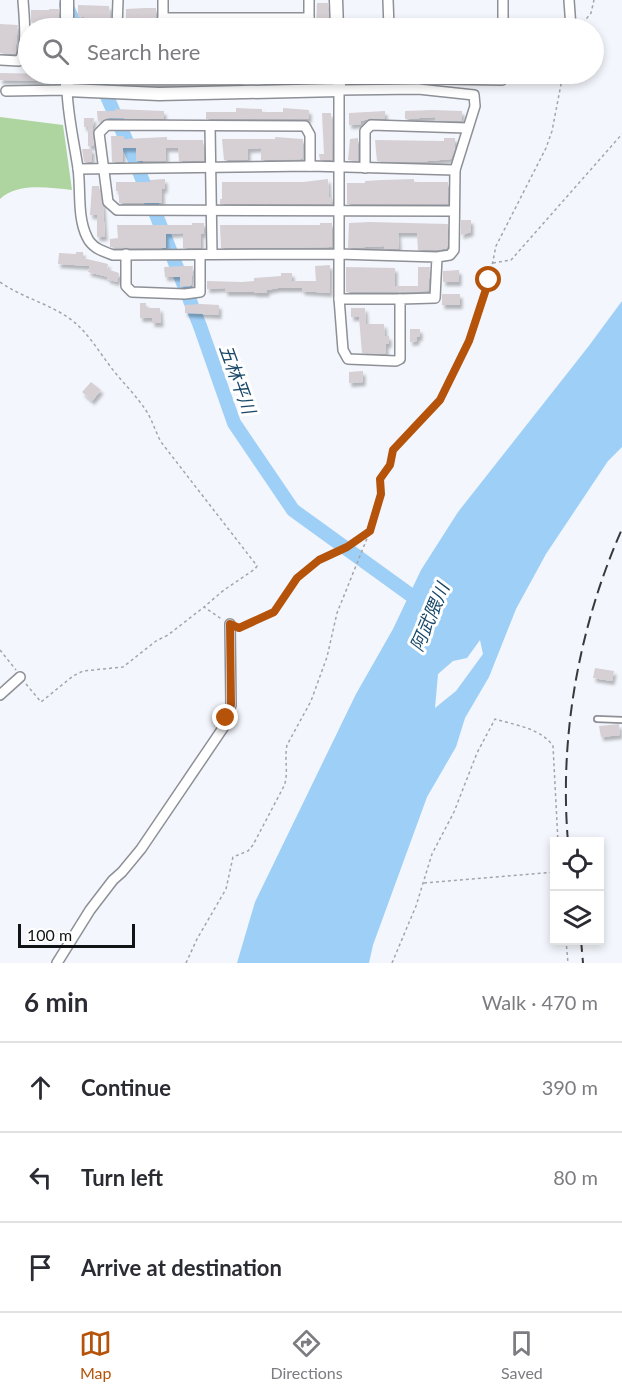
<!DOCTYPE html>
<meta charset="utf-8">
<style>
body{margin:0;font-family:Lato,"Noto Sans JP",sans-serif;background:#f7f7f7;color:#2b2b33}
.controls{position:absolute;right:18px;bottom:18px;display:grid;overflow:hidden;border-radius:0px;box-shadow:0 3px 9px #0003}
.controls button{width:54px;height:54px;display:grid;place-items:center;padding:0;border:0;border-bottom:2px solid #e1e1e2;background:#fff;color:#2b2b33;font:30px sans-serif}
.scale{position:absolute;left:18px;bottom:15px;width:117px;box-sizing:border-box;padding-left:6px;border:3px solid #121315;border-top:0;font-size:16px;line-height:21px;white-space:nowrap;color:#121315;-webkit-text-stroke:4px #fff;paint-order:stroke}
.stop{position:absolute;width:18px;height:18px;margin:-14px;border:4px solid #b45309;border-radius:50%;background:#fff}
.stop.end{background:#b45309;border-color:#fff;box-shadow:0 2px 6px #0008}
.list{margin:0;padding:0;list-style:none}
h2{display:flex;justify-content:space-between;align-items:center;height:78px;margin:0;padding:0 24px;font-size:26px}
h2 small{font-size:20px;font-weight:400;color:#7c7c81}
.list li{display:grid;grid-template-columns:39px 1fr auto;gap:18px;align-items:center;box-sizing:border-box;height:90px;padding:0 24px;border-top:2px solid #e1e1e2}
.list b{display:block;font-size:22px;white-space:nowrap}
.list em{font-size:20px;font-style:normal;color:#7c7c81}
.icon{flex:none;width:33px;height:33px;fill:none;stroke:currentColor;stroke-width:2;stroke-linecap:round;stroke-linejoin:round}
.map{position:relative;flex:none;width:622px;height:963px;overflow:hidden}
.search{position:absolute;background:#fff;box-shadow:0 3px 9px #0003;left:18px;right:18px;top:18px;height:66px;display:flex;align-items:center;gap:15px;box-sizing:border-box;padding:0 21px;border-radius:33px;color:#7c7c81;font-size:22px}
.sheet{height:348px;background:#fff}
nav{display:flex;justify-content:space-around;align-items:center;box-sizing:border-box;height:84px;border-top:2px solid #e1e1e2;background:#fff;font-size:16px;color:#7c7c81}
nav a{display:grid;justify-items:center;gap:3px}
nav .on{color:#b45309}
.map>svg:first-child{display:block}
.green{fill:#aed5a0}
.water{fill:#9ecff7;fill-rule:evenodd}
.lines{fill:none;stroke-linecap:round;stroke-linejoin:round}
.river{stroke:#9ecff7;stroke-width:14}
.building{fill:#d6d0d5;filter:url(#shadow)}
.service-casing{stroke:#8d9096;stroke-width:8}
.minor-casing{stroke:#8d9096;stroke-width:12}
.tertiary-casing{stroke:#8d9096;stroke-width:15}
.path{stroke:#a3a5a9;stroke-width:1.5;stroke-dasharray:3 3;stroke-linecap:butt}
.service{stroke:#fff;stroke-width:4.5}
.minor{stroke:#fff;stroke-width:9}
.tertiary{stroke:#fff;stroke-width:12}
.rail{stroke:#38393c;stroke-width:2;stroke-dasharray:12 6;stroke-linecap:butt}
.route{stroke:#b45309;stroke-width:8}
.labels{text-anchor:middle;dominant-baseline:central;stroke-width:6;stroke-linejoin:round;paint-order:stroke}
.water-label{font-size:18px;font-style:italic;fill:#194869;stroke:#fff}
</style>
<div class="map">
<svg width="622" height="963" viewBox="0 0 622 963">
<defs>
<filter id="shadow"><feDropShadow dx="2.5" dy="4" stdDeviation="1.5" flood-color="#0004"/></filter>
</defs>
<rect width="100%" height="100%" fill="#f3f6fc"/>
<path class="green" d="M0 117 63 125 72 190C49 188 18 182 0 199Z"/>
<path class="water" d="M622 301V447L608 461 546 554 516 609 489 677 465 718 456 747 427 797 373 945 369 963H237L255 902 356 694 393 629 421 570 458 512 588 347ZM480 640 483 654 456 691 435 708 438 674 453 661 467 658Z"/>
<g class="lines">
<g class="river">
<path d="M66 5 77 28"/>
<path d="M97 74 131 151 200 326 234 423 293 510 412 596 423 607"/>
</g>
</g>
<g class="building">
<path d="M317 3H328L329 28H316Z"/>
<path d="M78 5 109 6 110 28H84V17H78Z"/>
<path d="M145 8H156V19L126 20V9Z"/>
<path d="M49 9H59L58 28H45V22H31V10H49Z"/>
<path d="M0 24 18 25 15 54 0 53Z"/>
<path d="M0 73 56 74V81L0 80Z"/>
<path d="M80 74H241V84H118V81H80Z"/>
<path d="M278 74H331V82L261 83V75Z"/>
<path d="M236 108 262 109V112H283V108L309 110V119H206V112H236Z"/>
<path d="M115 109 164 111V119L107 118 98 122 97 111H115Z"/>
<path d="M432 110 462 111V121L435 120V117L405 119V111Z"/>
<path d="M385 111V119L371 118 361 121V124L349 125V113Z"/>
<path d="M322 113H331L332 160H320L319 154H324Z"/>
<path d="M84 118H94L92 133 94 146H88V127H84Z"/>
<path d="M111 136H124V139L167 137V140H203L204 161H179L178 148H166V161H136V148H123V162H112Z"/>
<path d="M275 137 303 139 302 159 261 160V148L248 149V160H224L222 139H275Z"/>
<path d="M358 138V161L348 160 350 139Z"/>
<path d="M444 138H455V148L451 159 417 162 377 161 375 140 444 141Z"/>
<path d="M82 149H92V162H84Z"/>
<path d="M165 179V189H162V203H119V191H116V182H150V180Z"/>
<path d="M328 179 329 197H332V204H220V199H222V182H303Z"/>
<path d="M414 179V182H448V204H347V183H365V181L382 180Z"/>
<path d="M92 186H99L103 206 105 237H97V215H90Z"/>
<path d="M461 220H471V232L461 235Z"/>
<path d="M370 222 448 224 447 248 437 250H418L417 233H398L399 249H384V246L348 248 349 223Z"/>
<path d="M192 223H204V234H201V248H183V233L166 234V248L110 247V239L118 238 117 225H192Z"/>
<path d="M320 223H332V247L221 248 220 225H320Z"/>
<path d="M76 252H83V258L108 264 107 269 119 273 117 282 107 279 108 277 88 272 90 266 58 264 59 253 76 254Z"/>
<path d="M330 265V293L302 291V288H278L267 290V293H254V292H225V288L207 289V281L242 282 254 281V278L281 276V273H292V281H316L315 266Z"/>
<path d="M183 266H193L191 286 180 287V277H165L164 267Z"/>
<path d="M346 267 395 268V286H418V267H430L428 291 346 292Z"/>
<path d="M459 270V282H443V271Z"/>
<rect x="442" y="294" width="18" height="11"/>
<path d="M140 303H146V308H160L161 323H152V318H140Z"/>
<path d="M201 304 219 305V315L185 313V305Z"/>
<path d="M351 308H365L366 324H384L385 336H389V344H386V354L362 353 359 317H351Z"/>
<path d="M410 329H420V337H417V341L410 342Z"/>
<path d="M363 371V382L349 383V372Z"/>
<path d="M91 382 101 390 92 401 82 392Z"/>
<path d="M595 668 614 671 612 681 593 678Z"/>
<path d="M619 724 620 735 601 737 599 726Z"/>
</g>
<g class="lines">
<defs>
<path id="service" d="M597 719 622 720"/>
<g id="minor">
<path d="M309 0V28"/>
<path d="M388 0 389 28"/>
<path d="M569 0 571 28"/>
<path d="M163 18H309"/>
<path d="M117 28 118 0"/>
<path d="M163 28V0"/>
<path d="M503 28V0"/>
<path d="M0 60 19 61C28 49 24 16 23 0"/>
<path d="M389 74V78L502 80V74"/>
<path d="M6 91 67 90C68 117 74 142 78 168 81 190 77 217 87 237 92 248 102 251 113 255L338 254 437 257 450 255 454 250 455 170 475 106 474 95 418 89 339 90V298L343 350 348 359 396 361 400 359V299L435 298 437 257"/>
<path d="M210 126 212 254"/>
<path d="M310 166V135L305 126 107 125 99 133 108 202 117 210 454 211"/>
<path d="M365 168V131L371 125 467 128"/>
<path d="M78 169 310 166 455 170"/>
<path d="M126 254V286L132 292 185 294 200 292V255"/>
<path d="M339 299H400"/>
<path d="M0 695 20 677"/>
<path d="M57 963 90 910 113 880 122 872 141 849 223 728 231 705 230 624"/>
</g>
<g id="tertiary">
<path d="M336 0 337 28"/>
<path d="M67 28V0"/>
<path d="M67 74V90L159 94 339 90V74"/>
</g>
</defs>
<use href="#service" class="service-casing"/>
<use href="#minor" class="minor-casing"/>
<use href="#tertiary" class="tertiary-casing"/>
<g class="path">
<path d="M579 28 591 13 594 0"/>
<path d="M493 263 511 260 622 134"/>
<path d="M0 282C21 297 47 303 69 318 87 331 97 349 110 366 121 381 135 394 145 409 152 419 155 431 161 442L254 562 257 566 255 569 224 590 204 607"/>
<path d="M238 628 247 626 274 612 297 578 319 560 347 547 369 532"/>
<path d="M0 650 16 670"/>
<path d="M26 684 41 702 73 676 83 671 123 667 156 641 168 635 204 607 223 620"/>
<path d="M424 883 554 872"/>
<path d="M566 940 568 963"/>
<path d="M186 963 197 939 226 889 233 857 248 851 253 845 284 786C289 773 284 760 287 745L311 701 327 657 337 613 370 531 381 494 380 479 390 465 393 450 432 409 456 369 481 310 489 280 496 246 546 148 552 131 563 74"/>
<path d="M392 963 416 906 432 854 454 812 477 753 495 719C514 725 541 728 553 746L558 842"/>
</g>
<use href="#service" class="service"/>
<use href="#minor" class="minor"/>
<use href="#tertiary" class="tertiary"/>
<g class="rail">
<path d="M568 842C559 736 579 626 622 529"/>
<path d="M581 940 583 963"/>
</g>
</g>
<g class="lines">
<path class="route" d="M226 718 231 705 230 624 239 628 274 612 297 578 319 560 347 547 370 531 381 494 380 479 390 465 393 450 440 400 469 341 489 280"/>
</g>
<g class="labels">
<g class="water-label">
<text transform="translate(238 379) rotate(70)">五林平川</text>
<text transform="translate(429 617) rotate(-67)">阿武隈川</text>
</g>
</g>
</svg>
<div class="controls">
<button><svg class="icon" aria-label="locate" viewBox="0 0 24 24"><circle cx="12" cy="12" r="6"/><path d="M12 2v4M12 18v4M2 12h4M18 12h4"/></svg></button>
<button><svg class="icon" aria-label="layers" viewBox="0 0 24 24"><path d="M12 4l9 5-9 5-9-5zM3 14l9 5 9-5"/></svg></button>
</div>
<div class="scale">100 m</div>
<div class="stop" style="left:489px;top:280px"></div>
<div class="stop end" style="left:226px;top:718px"></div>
<div class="search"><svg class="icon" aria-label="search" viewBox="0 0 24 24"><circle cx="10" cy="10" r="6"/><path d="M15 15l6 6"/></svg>Search here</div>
</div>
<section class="sheet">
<h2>6 min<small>Walk · 470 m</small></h2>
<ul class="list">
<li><svg class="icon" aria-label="ahead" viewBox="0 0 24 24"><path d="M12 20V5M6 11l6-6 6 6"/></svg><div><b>Continue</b></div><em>390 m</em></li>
<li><svg class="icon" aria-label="left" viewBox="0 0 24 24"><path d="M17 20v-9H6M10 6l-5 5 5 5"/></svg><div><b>Turn left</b></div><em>80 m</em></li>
<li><svg class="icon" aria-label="arrive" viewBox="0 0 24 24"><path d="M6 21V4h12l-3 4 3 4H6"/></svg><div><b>Arrive at destination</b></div></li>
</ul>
</section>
<nav>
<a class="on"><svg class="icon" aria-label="map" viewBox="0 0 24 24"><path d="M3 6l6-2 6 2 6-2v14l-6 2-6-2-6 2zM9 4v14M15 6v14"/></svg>Map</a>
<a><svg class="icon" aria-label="directions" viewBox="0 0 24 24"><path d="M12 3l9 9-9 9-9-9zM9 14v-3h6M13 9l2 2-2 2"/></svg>Directions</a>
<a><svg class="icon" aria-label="saved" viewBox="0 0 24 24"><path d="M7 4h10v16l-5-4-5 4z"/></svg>Saved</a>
</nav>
